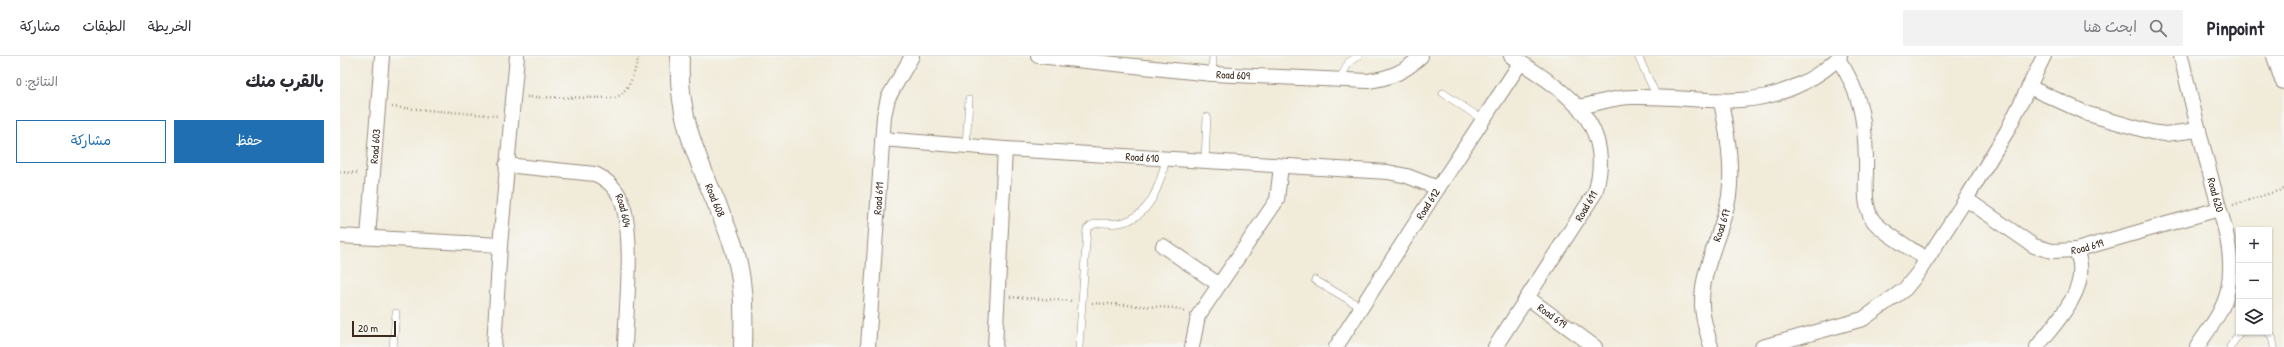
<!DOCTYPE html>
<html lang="ar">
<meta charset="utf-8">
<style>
body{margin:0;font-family:"Patrick Hand","Playpen Sans Arabic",sans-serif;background:#f2f2f3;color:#2b2b33;direction:rtl}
.controls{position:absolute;right:12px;bottom:12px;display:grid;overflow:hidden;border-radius:0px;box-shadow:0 1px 3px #0004}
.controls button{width:36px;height:36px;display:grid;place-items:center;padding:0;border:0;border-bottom:1px solid #e1e1e2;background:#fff;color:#2b2b33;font:20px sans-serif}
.scale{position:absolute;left:12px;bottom:10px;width:44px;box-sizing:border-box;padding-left:4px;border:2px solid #3b2a1e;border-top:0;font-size:11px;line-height:14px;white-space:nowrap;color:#3b2a1e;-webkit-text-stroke:3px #f6f6f2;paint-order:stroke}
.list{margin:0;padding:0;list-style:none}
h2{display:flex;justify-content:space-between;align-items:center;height:52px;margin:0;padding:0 16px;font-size:17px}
h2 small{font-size:13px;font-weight:400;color:#7c7c81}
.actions{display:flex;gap:8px;padding:12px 16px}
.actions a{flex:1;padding:9px 0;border:1px solid #1f6fb2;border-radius:0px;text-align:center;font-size:14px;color:#1f6fb2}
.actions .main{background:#1f6fb2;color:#fff}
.icon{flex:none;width:22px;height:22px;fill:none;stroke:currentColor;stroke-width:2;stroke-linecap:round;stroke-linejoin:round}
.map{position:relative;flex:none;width:1944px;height:291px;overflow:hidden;direction:ltr}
header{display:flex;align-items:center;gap:24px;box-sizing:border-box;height:56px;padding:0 20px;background:#fff;border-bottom:1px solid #e1e1e2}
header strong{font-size:19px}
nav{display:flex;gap:22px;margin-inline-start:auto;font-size:14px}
.search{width:280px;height:36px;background:#f2f2f3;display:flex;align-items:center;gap:10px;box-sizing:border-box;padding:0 14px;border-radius:0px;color:#7c7c81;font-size:15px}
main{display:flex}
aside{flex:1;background:#fff}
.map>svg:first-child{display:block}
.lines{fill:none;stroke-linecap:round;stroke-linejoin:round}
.service-casing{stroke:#968a7c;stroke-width:8}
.minor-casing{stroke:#968a7c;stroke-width:16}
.tertiary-casing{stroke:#968a7c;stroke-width:20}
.path{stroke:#968a7c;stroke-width:2.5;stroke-dasharray:1 3;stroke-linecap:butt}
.service{stroke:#fff;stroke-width:7}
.minor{stroke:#fff;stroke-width:14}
.tertiary{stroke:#fff;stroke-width:18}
.labels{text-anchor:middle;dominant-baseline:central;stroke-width:4;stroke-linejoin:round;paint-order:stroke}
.street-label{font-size:11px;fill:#3b2a1e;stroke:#f6f6f2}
</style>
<header>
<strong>Pinpoint</strong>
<div class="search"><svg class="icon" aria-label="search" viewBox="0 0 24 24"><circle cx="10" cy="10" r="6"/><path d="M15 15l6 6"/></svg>ابحث هنا</div>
<nav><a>الخريطة</a><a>الطبقات</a><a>مشاركة</a></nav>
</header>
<main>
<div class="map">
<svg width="1944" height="291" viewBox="0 0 1944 291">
<rect width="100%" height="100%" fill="#f6f6f2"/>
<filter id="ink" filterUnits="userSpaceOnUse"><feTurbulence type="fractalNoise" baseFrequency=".025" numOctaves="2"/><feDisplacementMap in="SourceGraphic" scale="8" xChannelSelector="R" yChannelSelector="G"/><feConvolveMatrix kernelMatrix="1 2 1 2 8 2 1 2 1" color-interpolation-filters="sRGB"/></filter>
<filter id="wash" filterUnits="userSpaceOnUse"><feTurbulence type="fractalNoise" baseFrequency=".012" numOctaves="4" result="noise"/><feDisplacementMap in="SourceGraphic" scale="16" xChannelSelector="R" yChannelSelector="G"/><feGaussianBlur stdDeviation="0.9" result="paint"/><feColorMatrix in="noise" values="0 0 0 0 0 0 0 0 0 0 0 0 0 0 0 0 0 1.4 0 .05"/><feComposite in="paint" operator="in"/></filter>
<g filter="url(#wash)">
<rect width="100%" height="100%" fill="#f1ebd9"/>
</g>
<g filter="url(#ink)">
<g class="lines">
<defs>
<g id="service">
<path d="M1298 0 1317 41"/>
<path d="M872 18 873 0"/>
<path d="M1000 23 1009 6 1018 0"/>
<path d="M1103 37 1143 64"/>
<path d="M626 90 629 44"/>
<path d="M865 105 867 61"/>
<path d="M975 224 1021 251"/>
<path d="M1927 276 1932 280 1934 291"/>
<path d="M53 291 56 257"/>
<path d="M739 291 747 173C756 163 768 169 779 167 810 162 820 129 826 103"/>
<path d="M1890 291 1900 276"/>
</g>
<g id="minor">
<path id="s1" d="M698 0 872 18 1028 25C1050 22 1065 16 1081 0"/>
<path id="s2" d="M1841 0C1850 40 1860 80 1871 121 1880 159 1896 193 1888 233 1885 253 1868 274 1857 291"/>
<path d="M1498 3C1520 35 1525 64 1526 103 1527 122 1522 146 1532 163 1540 175 1573 194 1586 203"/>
<path d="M1689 31 1748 58 1811 76 1825 78 1859 74"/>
<path d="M1238 51C1256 48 1275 41 1292 41 1355 39 1403 57 1463 27 1476 20 1490 11 1500 0"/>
<path id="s3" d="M542 83 665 93 1048 116 1067 120 1098 132"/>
<path id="s4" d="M166 109 255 118C268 124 279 135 283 149 294 187 286 250 285 291"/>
<path id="s5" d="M1626 143 1694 190 1712 195 1736 194 1879 153"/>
<path d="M0 180 160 189"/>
<path id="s6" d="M28 181 42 0"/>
<path d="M823 190 878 228"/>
<path id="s7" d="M1188 242 1255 291"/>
<path d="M154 291 160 189 177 0"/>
<path id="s8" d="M528 291 544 60 548 42 572 0"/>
<path d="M655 291 665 93"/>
<path d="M852 291 858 260 937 144 941 110"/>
<path id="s9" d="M996 291 1098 132 1181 6"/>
<path d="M1155 291 1255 137C1277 65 1223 34 1171 0"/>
<path id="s10" d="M1371 291C1368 278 1362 263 1362 249 1361 211 1383 177 1389 140 1393 108 1387 76 1381 46"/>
<path d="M1422 291 1523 263 1565 233 1578 217 1626 143 1667 75 1704 0"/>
<path d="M1697 291C1714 268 1744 239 1740 209 1740 204 1737 198 1736 194"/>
</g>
<g id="tertiary">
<path id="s11" d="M340 0C336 74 368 120 392 186 404 220 404 255 403 291"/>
<path d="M1936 0 1944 24"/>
</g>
</defs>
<use href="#service" class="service-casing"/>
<use href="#minor" class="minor-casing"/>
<use href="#tertiary" class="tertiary-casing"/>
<g class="path">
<path d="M187 41 275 42C291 34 294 16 299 0"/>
<path d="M52 51 158 60"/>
<path d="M0 116 20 117"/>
<path d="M1893 149 1944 133"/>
<path d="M670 241 733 245"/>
<path d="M752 247 835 252 846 256"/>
</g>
<use href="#service" class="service"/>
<use href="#minor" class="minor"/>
<use href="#tertiary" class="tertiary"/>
</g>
</g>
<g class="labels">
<g class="street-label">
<text stroke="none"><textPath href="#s1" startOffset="196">Road 609</textPath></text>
<text stroke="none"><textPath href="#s6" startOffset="91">Road 603</textPath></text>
<text stroke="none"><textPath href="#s3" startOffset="261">Road 610</textPath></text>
<text stroke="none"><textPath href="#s2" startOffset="143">Road 620</textPath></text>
<text stroke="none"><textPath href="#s8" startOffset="149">Road 611</textPath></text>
<text stroke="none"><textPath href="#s11" startOffset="150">Road 608</textPath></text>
<text stroke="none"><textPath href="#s9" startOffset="170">Road 612</textPath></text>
<text transform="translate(1246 150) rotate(-60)">Road 611</text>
<text stroke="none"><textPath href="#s4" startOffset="138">Road 604</textPath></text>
<text stroke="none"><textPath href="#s10" startOffset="126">Road 617</textPath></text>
<text stroke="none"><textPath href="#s5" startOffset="137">Road 619</textPath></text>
<text stroke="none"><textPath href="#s7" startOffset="30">Road 619</textPath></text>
</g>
</g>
</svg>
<div class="controls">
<button>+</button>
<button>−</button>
<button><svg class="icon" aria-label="layers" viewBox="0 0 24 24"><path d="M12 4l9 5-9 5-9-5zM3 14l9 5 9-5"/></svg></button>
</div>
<div class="scale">20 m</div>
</div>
<aside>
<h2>بالقرب منك<small>النتائج: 0</small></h2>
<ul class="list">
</ul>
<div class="actions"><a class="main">حفظ</a><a>مشاركة</a></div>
</aside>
</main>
